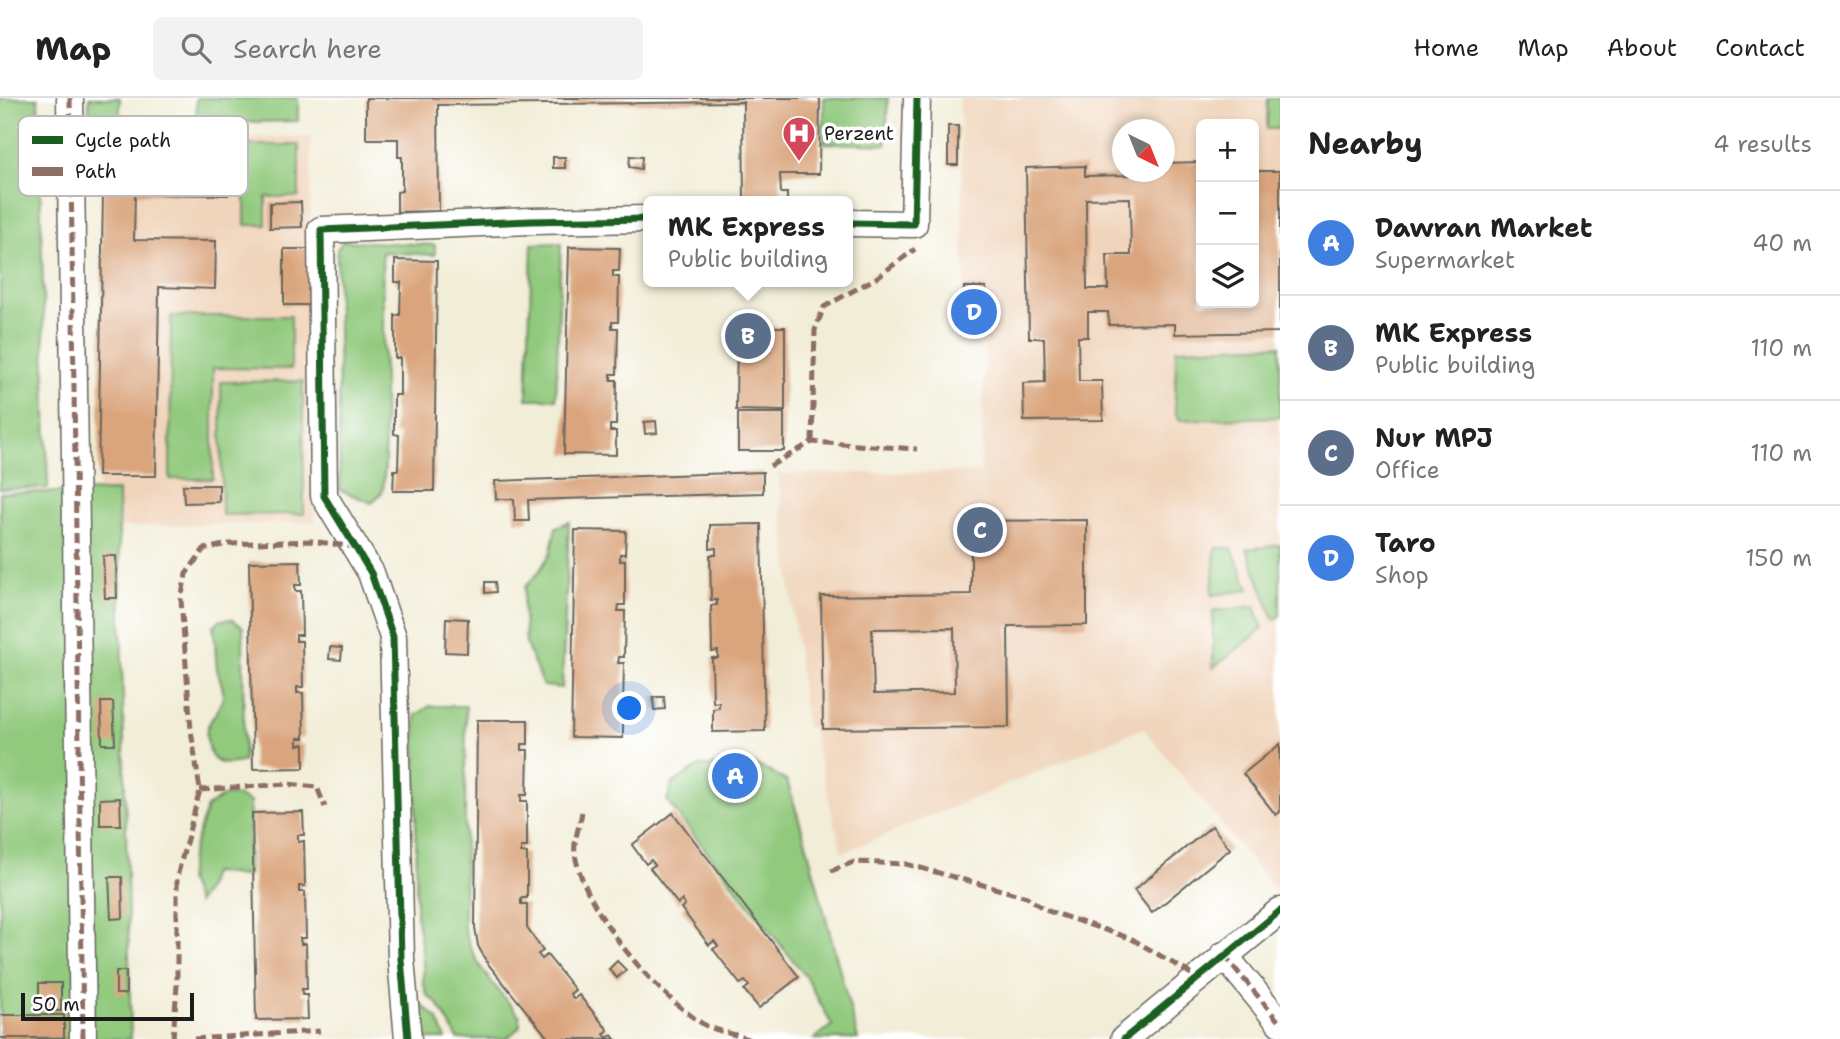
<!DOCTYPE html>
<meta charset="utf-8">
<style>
body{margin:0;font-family:"Shantell Sans",sans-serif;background:#f2f2f2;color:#222}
.controls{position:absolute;right:21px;top:21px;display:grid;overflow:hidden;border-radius:10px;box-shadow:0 4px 10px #0003}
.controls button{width:63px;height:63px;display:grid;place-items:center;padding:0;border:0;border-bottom:2px solid #e0e0e0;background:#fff;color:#222;font:35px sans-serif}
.compass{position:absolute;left:1112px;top:21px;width:63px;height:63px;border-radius:50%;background:#fff;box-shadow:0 4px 10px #0003;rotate:137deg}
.scale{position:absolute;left:21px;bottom:18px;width:173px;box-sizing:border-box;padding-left:7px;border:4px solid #1c1c1c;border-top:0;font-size:19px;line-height:24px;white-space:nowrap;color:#1c1c1c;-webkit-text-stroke:5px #fff;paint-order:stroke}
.you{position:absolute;left:630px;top:611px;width:24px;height:24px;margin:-18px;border:5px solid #fff;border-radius:50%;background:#1a73e8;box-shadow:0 0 0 10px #1a73e833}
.badge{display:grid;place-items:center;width:46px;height:46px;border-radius:50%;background:#b45309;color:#fff;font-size:23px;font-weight:700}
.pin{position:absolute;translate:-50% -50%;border:4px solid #fff;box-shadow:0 2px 7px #0006}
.popup{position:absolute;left:643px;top:98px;width:210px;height:91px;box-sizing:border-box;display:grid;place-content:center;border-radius:10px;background:#fff;filter:drop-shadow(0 2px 5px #0005);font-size:23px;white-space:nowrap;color:#767676}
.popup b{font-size:26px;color:#222}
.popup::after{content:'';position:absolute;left:50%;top:100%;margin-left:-14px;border:14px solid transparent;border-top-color:#fff}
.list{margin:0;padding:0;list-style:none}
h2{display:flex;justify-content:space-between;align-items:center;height:91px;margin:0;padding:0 28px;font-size:30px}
h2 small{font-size:23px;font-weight:400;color:#767676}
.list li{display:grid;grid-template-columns:46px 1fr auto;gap:21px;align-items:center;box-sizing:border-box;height:105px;padding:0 28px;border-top:2px solid #e0e0e0}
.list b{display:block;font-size:26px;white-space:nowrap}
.list p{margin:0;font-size:23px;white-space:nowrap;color:#767676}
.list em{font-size:23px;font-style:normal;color:#767676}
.icon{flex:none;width:38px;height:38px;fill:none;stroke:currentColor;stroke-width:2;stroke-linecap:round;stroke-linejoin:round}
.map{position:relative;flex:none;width:1280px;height:941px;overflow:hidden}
header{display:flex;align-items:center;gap:42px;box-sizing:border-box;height:98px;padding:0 35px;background:#fff;border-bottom:2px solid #e0e0e0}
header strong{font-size:33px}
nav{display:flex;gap:38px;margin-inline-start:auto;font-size:24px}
.search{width:490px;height:63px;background:#f2f2f2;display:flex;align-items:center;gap:18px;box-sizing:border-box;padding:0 24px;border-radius:10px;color:#767676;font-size:26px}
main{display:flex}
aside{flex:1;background:#fff}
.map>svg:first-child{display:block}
.built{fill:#f0d5bc;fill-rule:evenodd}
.green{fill:#91c97d;stroke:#56724c;stroke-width:2}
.building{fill:#daa57d;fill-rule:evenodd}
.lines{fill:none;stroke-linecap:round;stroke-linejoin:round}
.minor-casing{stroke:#67655d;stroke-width:29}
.minor{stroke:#fff;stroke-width:26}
.quiet{stroke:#8d6e63;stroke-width:5;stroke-dasharray:10 5;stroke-linecap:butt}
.cycleway-casing{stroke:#fff;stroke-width:11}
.cycleway{stroke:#1b5e20;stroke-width:7}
.labels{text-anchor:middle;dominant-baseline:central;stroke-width:7;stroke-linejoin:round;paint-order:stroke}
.poi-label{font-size:19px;fill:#1c1c1c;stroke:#fff;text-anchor:start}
.key{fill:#fff;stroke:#bbb;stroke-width:2}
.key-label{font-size:19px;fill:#1c1c1c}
</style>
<header>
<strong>Map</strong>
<div class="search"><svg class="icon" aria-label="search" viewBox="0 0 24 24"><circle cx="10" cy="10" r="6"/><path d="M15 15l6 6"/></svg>Search here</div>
<nav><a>Home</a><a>Map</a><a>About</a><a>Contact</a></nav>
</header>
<main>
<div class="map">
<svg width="1280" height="941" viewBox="0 0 1280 941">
<rect width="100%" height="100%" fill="#fff"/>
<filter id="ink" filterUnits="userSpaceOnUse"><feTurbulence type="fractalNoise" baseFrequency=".0143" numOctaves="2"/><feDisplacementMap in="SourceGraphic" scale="14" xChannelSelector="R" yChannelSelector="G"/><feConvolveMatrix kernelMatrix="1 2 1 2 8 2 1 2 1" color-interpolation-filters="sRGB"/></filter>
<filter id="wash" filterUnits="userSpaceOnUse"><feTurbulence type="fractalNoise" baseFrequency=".00686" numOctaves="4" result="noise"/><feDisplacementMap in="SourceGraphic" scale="28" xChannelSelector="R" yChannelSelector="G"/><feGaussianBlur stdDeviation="1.57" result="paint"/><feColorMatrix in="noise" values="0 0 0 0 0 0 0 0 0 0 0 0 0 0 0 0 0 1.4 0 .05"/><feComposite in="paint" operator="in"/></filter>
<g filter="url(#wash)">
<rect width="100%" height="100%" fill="#f2edd7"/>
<g class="built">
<path d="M960 0H1280V790L1276 793 1143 630 842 755 812 630H806L778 376 981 374 986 190 964 189ZM1201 26H1254V205H1201ZM1122 32H1164V74H1122Z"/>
<path d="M104 39H311L310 207 315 424 118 429V394L99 393 98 378Z"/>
</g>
<g class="green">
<path d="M0 0H38L48 390 0 391Z"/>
<rect x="89" y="0" width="31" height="25"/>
<path d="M196 0H298V23L197 25Z"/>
<path d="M824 0H888L886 47 824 45Z"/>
<path d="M1268 0H1280V31H1267Z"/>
<path d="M245 47H299V99H266V127H245Z"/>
<path d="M343 143 435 147V157L382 154 385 365 383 393 372 405 340 392 337 151Z"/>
<path d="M561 145 556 301H527L532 146Z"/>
<path d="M171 218H291V271L213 270V381H170Z"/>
<path d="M1280 247V319L1180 322 1175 315 1176 251Z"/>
<path d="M303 283 304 416 222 417 221 284Z"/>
<path d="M118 393 131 941H0V395Z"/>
<path d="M569 424 562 590 543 588 526 546 523 507 525 489 538 475 550 456 556 429Z"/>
<path d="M1280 447V518L1274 522 1247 451Z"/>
<path d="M1215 450H1232L1249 492 1212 497Z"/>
<path d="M1255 508 1263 531 1213 570V513Z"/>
<path d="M232 521 243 529 244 663C226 668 211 668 208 647 207 641 205 636 207 631 211 618 222 611 223 597 224 589 219 580 217 571 215 557 216 543 213 528L221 522Z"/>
<path d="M430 608H466L464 830C474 869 495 888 520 918V929L506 941H458L438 906 427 897 423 884V859L416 815V617Z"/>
<path d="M755 666 787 683 805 741 858 941H814L832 927 806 879 667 703 672 686 699 668Z"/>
<path d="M223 698H238L250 704 248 778C235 779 224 773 212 775L206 792 197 805 188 783 191 758 207 709Z"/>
<path d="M416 902 437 920 446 941H420Z"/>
</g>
<g id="blocks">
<g class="building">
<path d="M366 0H820L819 76H780L781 95H787V103H744L743 4 438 7 439 113 397 114V94L402 93V59H398V41H366Z"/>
<rect x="948" y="28" width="10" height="39"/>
<path d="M104 39 229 41 228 97 135 96 134 142 216 143 215 191 159 189 156 378H98Z"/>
<path d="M630 58 642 59 641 71 629 69Z"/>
<rect x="553" y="59" width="12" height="11"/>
<path d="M1201 64V205H1254V73H1280V234L1175 236V226L1109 227 1108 214H1088V239H1078L1079 283H1102L1103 322 1024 323 1023 285 1045 284 1044 240H1029L1026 70 1085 68V78L1130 77V74H1165V65ZM1130 100 1131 157H1107L1108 191H1087L1086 101Z"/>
<path d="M301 104 302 129 270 130V105Z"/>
<path d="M569 149 620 150 619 173H613V179H619L618 224H612V230H618L617 276H611V282H617L616 327H610V333H616V357L564 356Z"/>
<path d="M284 151H311L310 207H284Z"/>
<path d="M395 162 437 163 434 393H393L394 372H398L399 337 394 336V297H400V260H395V217H400L401 184H395Z"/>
<path d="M964 189H986L985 225 963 224Z"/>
<path d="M737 229H785V313L736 312Z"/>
<rect x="738" y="315" width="46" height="38"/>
<path d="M656 323 657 335 645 336 644 324Z"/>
<path d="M763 374V395L528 402 529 423H515L514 401H496L495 383Z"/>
<path d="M183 387H219V404L184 405Z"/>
<path d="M1087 422V527L1008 528 1009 629 823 631 821 498 971 496V423ZM954 530 955 594 874 596 872 531Z"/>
<path d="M761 426 765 633 713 634V611L719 610V604L713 605 712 560H718V553L712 554 711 508 717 507V502H711L710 457H716V450L710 451V427Z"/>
<path d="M575 432 626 433 625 456H620V463L625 462V507H619L618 513H625L624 559H619L618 565H624L623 610H617V616H623V640L571 639Z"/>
<path d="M103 458H116L117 500H105Z"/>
<path d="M300 463 301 487H295V493H301L302 537H296V543H302L303 589H297V595H303L304 640H298V647L304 646V670L253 671 249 464Z"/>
<path d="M485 484H495L496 494 485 495Z"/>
<path d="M446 520 468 521 467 555 445 554Z"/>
<path d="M330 549 342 550 341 562 329 561Z"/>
<path d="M653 599H664L665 611 654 612Z"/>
<path d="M101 604H113L115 646H102Z"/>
<path d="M477 622H528V646H522V652H528L527 697H521V703H527V749H521V755H527V800H521V806H527V830L543 853 538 856 542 861 547 857 575 892 570 896 574 901 579 897 608 932 604 936 607 940 612 937 615 941H549L488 866 478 848 475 829Z"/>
<path d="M1280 646V714L1276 717 1243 676Z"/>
<path d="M713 673 747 674V693L713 692Z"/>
<path d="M120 700 121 727H100V701Z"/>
<path d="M303 714 304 737H298V744L304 743 305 788H299V794H305L306 840H300L301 846H306L307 891H302V897H307L308 921 256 922 252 715Z"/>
<path d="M673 715 799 879 759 910 744 892 749 888 745 883 740 886 713 851 718 848 714 843 709 847 681 810 685 807 682 802 678 806 650 770 655 767 651 762 646 766 632 747Z"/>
<path d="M1212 728 1230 751 1152 815 1134 792Z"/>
<path d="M109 779H122L123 820 111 821Z"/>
<path d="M617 863 626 872 617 880 609 871Z"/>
<rect x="116" y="873" width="10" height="23"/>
<rect x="39" y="885" width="22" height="28"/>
<rect x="0" y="917" width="64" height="23"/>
</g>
</g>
</g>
<g filter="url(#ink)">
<use href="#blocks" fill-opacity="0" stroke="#67655d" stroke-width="2"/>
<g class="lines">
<defs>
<g id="minor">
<path d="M70 0 83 941"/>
<path d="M848 125 914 126 917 0"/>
<path d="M1224 857 1280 925"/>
<path d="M408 941 401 861 393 539 371 475 324 398 321 132 531 123 648 121"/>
<path d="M1124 941 1280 813"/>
</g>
</defs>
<use href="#minor" class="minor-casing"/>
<use href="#minor" class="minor"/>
<g class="quiet">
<path d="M70 0 83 941"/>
<path d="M812 344 815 232 824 209 876 180 915 151"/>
<path d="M770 368 812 344 917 351"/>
<path d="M200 692 287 686 317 689 325 709"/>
<path d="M582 714C580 726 573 744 575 756 584 812 655 896 703 926 716 933 734 936 749 941"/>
<path d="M831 773 854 764 906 766 1027 799 1045 812 1132 841 1198 880"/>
<path d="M1224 857 1280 925"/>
<path d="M173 941 177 887V779L200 692 191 632 181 502 186 476 204 451 229 446 311 443 355 449"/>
<path d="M194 941 320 933"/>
</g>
<defs>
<g id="cycleway">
<path d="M848 125 914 126 917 0"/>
<path d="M408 941 401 861 393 539 371 475 324 398 321 132 531 123 648 121"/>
<path d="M1124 941 1280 813"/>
</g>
</defs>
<use href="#cycleway" class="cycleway-casing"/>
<use href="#cycleway" class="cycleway"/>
</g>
</g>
<defs>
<symbol id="hospital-pin" viewBox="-11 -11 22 30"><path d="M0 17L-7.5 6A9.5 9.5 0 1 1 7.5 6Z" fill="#d1495b" stroke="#fff"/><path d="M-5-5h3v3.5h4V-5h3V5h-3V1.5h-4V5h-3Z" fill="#fff"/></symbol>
</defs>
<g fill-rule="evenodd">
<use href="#hospital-pin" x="780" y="16" width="38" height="52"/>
</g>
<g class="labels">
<g class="poi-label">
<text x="824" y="35">Perzent</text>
</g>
</g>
<rect x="18" y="18" width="230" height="80" rx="10" class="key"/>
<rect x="32" y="38" width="31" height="8" fill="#1b5e20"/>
<rect x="32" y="69" width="31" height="9" fill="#8d6e63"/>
<g class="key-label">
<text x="75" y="49">Cycle path</text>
<text x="75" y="80">Path</text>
</g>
</svg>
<div class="controls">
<button>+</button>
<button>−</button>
<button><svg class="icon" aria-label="layers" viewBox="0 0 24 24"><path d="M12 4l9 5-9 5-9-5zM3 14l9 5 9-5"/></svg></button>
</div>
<svg class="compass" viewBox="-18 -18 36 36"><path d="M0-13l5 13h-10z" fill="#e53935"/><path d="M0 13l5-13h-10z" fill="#767676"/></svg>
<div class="scale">50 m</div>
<div class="you"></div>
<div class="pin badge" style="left:735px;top:678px;background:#3f7fe0">A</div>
<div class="pin badge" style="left:748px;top:238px;background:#5c6f8a">B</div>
<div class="popup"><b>MK Express</b>Public building</div>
<div class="pin badge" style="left:980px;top:432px;background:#5c6f8a">C</div>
<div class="pin badge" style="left:974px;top:214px;background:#3f7fe0">D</div>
</div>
<aside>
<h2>Nearby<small>4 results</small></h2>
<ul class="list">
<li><span class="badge" style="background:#3f7fe0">A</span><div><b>Dawran Market</b><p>Supermarket</p></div><em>40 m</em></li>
<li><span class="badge" style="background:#5c6f8a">B</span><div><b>MK Express</b><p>Public building</p></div><em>110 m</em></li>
<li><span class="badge" style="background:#5c6f8a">C</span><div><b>Nur MPJ</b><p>Office</p></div><em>110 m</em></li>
<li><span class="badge" style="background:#3f7fe0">D</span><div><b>Taro</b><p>Shop</p></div><em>150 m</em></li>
</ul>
</aside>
</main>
